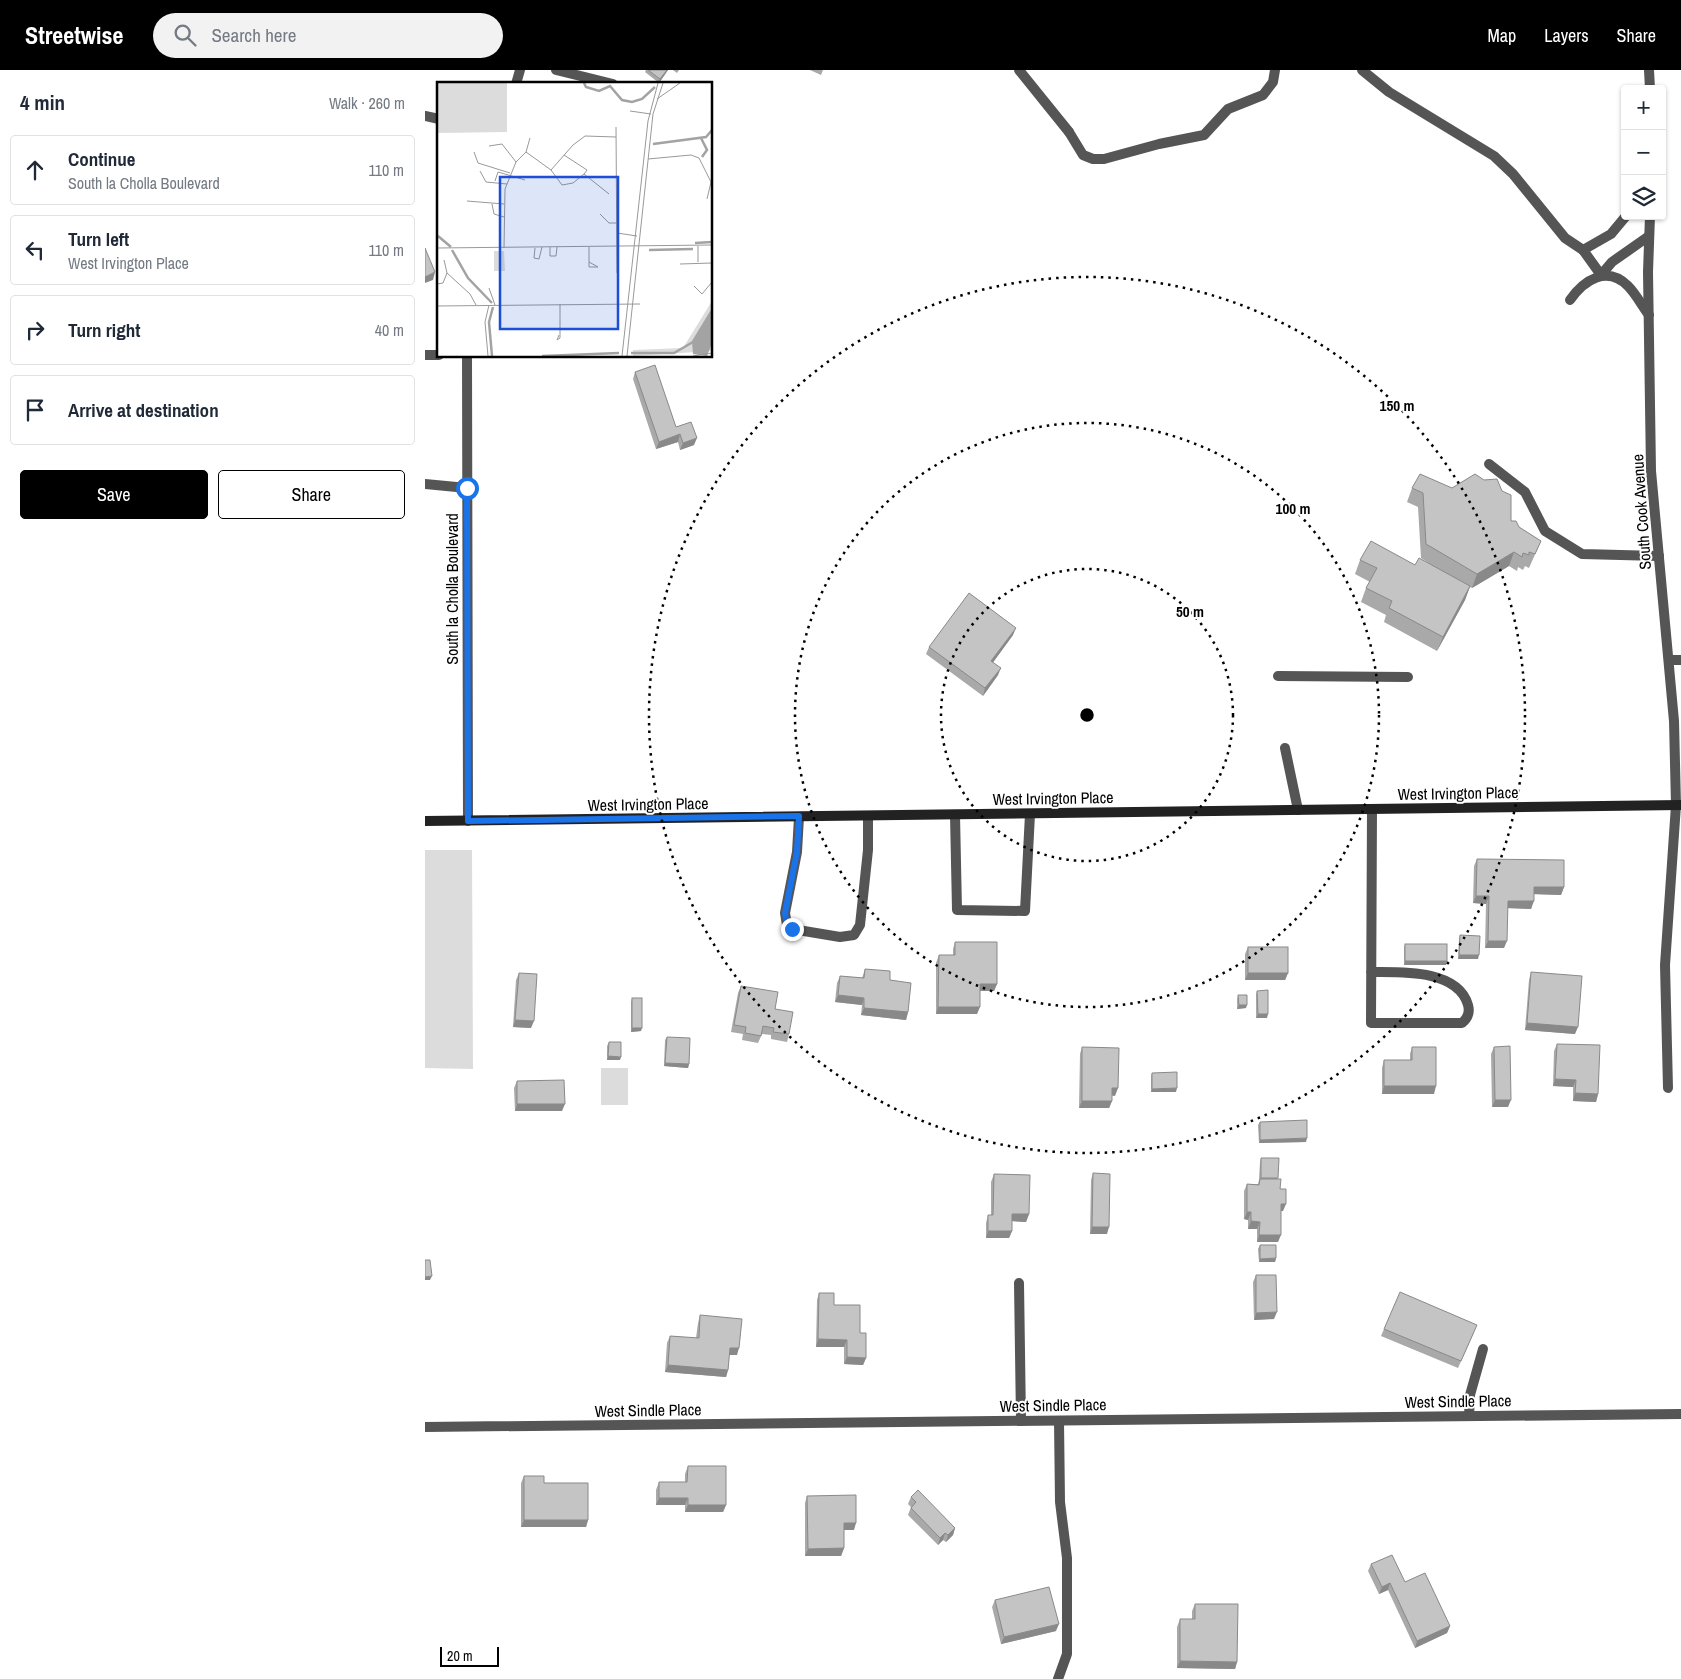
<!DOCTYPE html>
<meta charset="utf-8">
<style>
body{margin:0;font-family:"Archivo Narrow",sans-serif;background:#f2f2f3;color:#1f2937}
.controls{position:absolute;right:15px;top:15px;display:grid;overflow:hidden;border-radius:5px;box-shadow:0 1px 4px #0004}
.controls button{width:45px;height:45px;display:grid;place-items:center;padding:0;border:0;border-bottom:1px solid #e0e1e3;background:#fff;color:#1f2937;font:25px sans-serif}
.scale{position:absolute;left:15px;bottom:12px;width:59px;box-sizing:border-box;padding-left:5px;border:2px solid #000;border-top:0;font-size:14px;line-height:18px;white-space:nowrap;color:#000;-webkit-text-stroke:4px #fff;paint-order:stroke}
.stop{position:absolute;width:15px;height:15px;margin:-11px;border:4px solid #1a73e8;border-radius:50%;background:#fff}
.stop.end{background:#1a73e8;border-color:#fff;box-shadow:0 1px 5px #0008}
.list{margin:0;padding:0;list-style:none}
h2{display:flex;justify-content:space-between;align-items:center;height:65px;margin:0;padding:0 20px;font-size:21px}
h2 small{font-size:16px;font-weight:400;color:#747a83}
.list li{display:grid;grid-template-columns:32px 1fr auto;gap:15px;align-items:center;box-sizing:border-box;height:70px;margin:0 10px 10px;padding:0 10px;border:1px solid #e0e1e3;border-radius:5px}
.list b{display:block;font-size:19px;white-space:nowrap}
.list p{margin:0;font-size:16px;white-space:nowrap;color:#747a83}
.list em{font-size:16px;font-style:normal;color:#747a83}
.actions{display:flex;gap:10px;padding:15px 20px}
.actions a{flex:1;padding:11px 0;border:1px solid #000;border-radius:5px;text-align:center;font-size:18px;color:#000}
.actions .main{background:#000;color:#fff}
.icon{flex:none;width:28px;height:28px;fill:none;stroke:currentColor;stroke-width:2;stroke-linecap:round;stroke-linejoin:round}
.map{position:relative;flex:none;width:1256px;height:1609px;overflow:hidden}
header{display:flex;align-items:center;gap:30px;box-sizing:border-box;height:70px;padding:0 25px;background:#000;color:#fff}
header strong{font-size:24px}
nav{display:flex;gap:28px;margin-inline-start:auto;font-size:18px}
.search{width:350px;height:45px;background:#f2f2f3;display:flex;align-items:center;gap:12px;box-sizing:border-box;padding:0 18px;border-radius:28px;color:#747a83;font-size:19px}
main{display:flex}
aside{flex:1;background:#fff}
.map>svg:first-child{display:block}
.green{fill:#dcdcdc}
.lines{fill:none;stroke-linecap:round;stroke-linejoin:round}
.lane{stroke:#555;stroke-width:10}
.street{stroke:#555;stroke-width:10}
.secondary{stroke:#222;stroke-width:10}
.wall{fill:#a9a9a9}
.shaded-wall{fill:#898989}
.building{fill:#c4c4c4;stroke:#898989}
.route{stroke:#1a73e8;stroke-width:6}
.ring{fill:none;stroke:#000;stroke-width:2.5;stroke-dasharray:2.5 5}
.labels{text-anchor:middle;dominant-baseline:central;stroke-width:4;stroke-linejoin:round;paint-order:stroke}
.street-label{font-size:16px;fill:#000;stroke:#fff}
.inset-river{fill:none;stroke:#a3a3a3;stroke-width:2.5}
.inset-road{fill:none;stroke:#999;stroke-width:1}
.view{fill:#1d4ed8;fill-opacity:0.15;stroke:#1d4ed8;stroke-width:2.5}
.inset-edge{fill:none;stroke:#000;stroke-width:2.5}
.centre{fill:#000;stroke:#fff;stroke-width:2.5}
.ring-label{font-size:15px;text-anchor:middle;font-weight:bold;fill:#000;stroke:#fff;stroke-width:4;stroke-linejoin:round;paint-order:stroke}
</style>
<header>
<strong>Streetwise</strong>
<div class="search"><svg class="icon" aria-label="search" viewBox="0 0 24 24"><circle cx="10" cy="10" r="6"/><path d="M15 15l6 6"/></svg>Search here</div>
<nav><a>Map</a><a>Layers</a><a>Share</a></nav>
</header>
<main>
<aside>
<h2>4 min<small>Walk · 260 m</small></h2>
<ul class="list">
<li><svg class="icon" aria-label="ahead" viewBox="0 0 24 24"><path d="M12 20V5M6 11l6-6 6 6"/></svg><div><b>Continue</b><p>South la Cholla Boulevard</p></div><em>110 m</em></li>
<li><svg class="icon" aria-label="left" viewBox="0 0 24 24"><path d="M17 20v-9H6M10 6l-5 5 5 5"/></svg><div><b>Turn left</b><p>West Irvington Place</p></div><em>110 m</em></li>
<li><svg class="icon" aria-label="right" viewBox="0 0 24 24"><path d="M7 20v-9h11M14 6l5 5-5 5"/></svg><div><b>Turn right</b></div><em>40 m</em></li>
<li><svg class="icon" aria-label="arrive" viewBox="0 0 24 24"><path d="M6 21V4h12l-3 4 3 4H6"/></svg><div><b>Arrive at destination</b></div></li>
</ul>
<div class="actions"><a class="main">Save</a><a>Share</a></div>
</aside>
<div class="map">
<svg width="1256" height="1609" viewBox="0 0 1256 1609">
<rect width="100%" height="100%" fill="#fff"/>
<g class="green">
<path d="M0 780H47L48 999 0 998Z"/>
<rect x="176" y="998" width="27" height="37"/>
</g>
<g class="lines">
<g class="lane">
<path d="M131 0 188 14"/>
<path d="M937 0 964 22 1069 86 1088 104 1140 168 1158 180"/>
<path d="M0 46 14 49"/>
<path d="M644 62 658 85 668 89H679L734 74 779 65 803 39 838 25 848 12 850 0"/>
<path d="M1201 146 1186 164 1158 180 1176 205 1187 192 1224 166"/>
<path d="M1145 230C1159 210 1182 195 1203 216 1211 224 1217 236 1224 245"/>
<path d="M1064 394 1100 422 1120 461 1157 484 1234 486"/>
<path d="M0 414 42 418"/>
<path d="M1244 590H1256"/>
<path d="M853 606 983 607"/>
<path d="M860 678 873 740"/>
<path d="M530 745 532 840 600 841 605 744"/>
<path d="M374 747 372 782 360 843 362 855 367 859 415 867 429 865 435 855 443 780V746"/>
<path d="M946 902C975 902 1033 899 1043 935 1045 942 1043 948 1037 953H946L947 739"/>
<path d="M1243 1018 1240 895 1251 735"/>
<path d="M594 1213 596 1351"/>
<path d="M1044 1346 1045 1325 1058 1279"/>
<path d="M633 1609 642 1584V1488L635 1432 634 1351"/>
</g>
<g class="street">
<path d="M594 0 644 62"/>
<path d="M1224 0 1225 19"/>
<path d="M91 14 95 0"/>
<path d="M1225 146 1223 202 1226 401 1249 651 1251 735"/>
<path d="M0 285H14"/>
<path d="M42 286 43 751"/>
<path d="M0 1357 1256 1344"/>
</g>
<path class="secondary" d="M0 751 1256 735"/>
</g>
<g class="wall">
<path d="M221 0H243L234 13 220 2Z"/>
<path d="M248 0H254L252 3Z"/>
<path d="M385 0H398L396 5Z"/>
<path d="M210 302 251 357 269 375 255 380 253 372 231 379 208 309Z"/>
<path d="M987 418 1086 451 1094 457 1116 471 1104 498 1100 496 1098 500 1093 497 1092 501 1084 496 1047 518 1045 517 1040 530 1012 581 959 552 961 545 936 532 941 518 945 512 930 504 935 490 990 495 1008 496 996 488 993 437 982 432Z"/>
<path d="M588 565 568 592 573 605 558 626 501 584 504 577Z"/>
<path d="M1052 789 1139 817 1136 825 1109 824 1106 839 1082 838 1079 878H1060L1061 834 1048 833 1049 796Z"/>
<path d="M1035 865 1053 889H1033L1034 869Z"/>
<path d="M530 872 572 914 569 921H555L552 944H511V893L514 885H528V879Z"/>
<path d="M980 874 1022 891 1021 895H979V877Z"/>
<path d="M823 877 863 903 860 910H820V884Z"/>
<path d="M440 899 465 910 483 942 481 950 436 945 437 935 410 932 412 913 415 906 437 908Z"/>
<path d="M1106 902 1150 964 1100 960 1104 910Z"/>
<path d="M94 903 106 958 88 957 91 910Z"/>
<path d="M316 916 350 939 364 964 362 972 346 969V965L337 964 333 973 317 970 318 964 306 962 313 923Z"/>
<path d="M832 921 842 948H831V924Z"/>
<path d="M813 925 821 938 812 939V929Z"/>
<path d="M207 928 216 961 206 962V932Z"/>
<path d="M242 967 264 994 263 998 239 996 240 970Z"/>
<path d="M184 972 195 990H182V976Z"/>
<path d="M1132 974 1173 1024 1171 1032 1148 1031V1017L1128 1016 1129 981Z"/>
<path d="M657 977 690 1026 687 1025V1031L684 1038H654L655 984Z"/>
<path d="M987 977 1009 1024H957V998L959 990H985V984Z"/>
<path d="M1069 977 1083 1037H1067L1066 984Z"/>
<path d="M727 1003 751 1022H726V1006Z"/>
<path d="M92 1011 137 1041H90L89 1018Z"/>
<path d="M835 1052 881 1072 834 1073 833 1055Z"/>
<path d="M836 1088 853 1109 855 1119 858 1141H856L853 1172H832V1159H823V1150L819 1149V1121L822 1114H833L834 1110 835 1092Z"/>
<path d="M668 1103 682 1164H665L666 1110Z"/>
<path d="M569 1104 604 1144 601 1152 587 1151V1161L584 1168H561V1153L563 1145H566V1112Z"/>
<path d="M835 1175 851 1188 850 1192H834L833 1179Z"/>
<path d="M831 1205 849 1249 829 1250 828 1212Z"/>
<path d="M394 1223 409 1235 441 1288 438 1295 419 1294V1277H391L392 1230Z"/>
<path d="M275 1245 312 1285H304L303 1300 301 1307 240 1302 242 1273 245 1266 271 1268 273 1253Z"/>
<path d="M959 1259 1049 1262 1033 1298 956 1266Z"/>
<path d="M263 1396 301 1435 298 1442H260V1435H231V1420L234 1412H260V1404Z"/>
<path d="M99 1406 163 1450 161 1457H96V1413Z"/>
<path d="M382 1426 429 1460H419V1478L416 1486H380V1433Z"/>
<path d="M486 1427 530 1458 528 1465 521 1472 518 1470 513 1475 483 1445 486 1437 483 1434Z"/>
<path d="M946 1494 980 1512 1025 1556 1022 1563 990 1578 963 1520 954 1524 943 1501Z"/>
<path d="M570 1530 631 1561 576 1574 567 1537Z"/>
<path d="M770 1534 812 1592 810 1599 752 1598V1557L755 1549H767V1541Z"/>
</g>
<g class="shaded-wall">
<path d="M242 0H243L234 13 235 9Z"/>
<path d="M10 202 8 210 0 213V207Z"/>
<path d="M255 364 253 372 231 379 234 372Z"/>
<path d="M272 368 269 375 255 380 258 373Z"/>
<path d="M1089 482 1084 496 1047 518 1052 504Z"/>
<path d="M1045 516 1040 530 1012 581 1018 567Z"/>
<path d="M591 558 588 565 564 598 566 591Z"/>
<path d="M576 598 573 605 558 626 560 618Z"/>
<path d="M1109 817H1139L1136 825 1106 824Z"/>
<path d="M1051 826H1064L1061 834 1048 833Z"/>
<path d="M1083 831H1109L1106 839 1080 838Z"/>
<path d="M1063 871H1082L1079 878H1060Z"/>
<path d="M1034 885H1054L1053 889H1033Z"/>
<path d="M980 891H1022L1021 895H979Z"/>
<path d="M823 903H863L860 910H820Z"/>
<path d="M555 914H572L569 921H552Z"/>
<path d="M413 925 439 928 437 935 410 932Z"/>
<path d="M814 935H822L821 938 812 939Z"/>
<path d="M513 937H555L552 944H511Z"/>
<path d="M439 938 483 942 481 950 436 945Z"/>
<path d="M833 944H843L842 948H831Z"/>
<path d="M90 950 109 951 106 958 88 957Z"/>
<path d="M1102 953 1153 957 1150 964 1100 960Z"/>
<path d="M207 958H217L216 961 206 962Z"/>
<path d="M183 986 196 987 195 990H182Z"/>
<path d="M240 993 264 994 263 998 239 996Z"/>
<path d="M1130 1009 1151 1010 1148 1017 1128 1016Z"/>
<path d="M959 1016H1011L1009 1024H957Z"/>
<path d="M687 1018H693L690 1026 684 1025Z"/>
<path d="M752 1018 751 1022H726L727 1019Z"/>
<path d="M1150 1023 1173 1024 1171 1032 1148 1031Z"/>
<path d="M1070 1030H1086L1083 1037H1067Z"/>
<path d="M657 1031H687L684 1038H654Z"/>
<path d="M92 1034H140L137 1041H90Z"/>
<path d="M882 1068 881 1072 834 1073 835 1070Z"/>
<path d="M856 1134H861L858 1141H854Z"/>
<path d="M822 1142H826L823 1150 819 1149Z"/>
<path d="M587 1144H604L601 1152 585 1151Z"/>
<path d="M826 1151 835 1152 832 1159H823Z"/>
<path d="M667 1157H684L682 1164H665Z"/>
<path d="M563 1161H587L584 1168H561Z"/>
<path d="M834 1165H856L853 1172H832Z"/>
<path d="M851 1188 850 1192H834L835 1189Z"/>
<path d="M7 1206 5 1210H0V1207Z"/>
<path d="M852 1242 849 1249 829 1250 831 1243Z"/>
<path d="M393 1269 422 1270 419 1277H391Z"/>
<path d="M305 1278H314L312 1285H302Z"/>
<path d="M422 1287 441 1288 438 1295 419 1294Z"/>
<path d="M243 1295 303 1300 301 1307 240 1302Z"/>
<path d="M234 1428H263L260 1435H231Z"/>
<path d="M263 1435H301L298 1442H260Z"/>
<path d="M99 1450H163L161 1457H96Z"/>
<path d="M419 1453H431L429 1460H416Z"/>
<path d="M530 1458 528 1465 521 1472 523 1465Z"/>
<path d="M520 1463 518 1470 513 1475 515 1468Z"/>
<path d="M419 1478 416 1486H380L383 1479Z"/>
<path d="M965 1513 963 1520 954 1524 957 1517Z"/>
<path d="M634 1554 631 1561 576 1574 579 1567Z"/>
<path d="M1025 1556 1022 1563 990 1578 992 1571Z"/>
<path d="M755 1591 812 1592 810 1599 752 1598Z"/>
</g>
<g class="building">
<path d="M223 0H242L235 9Z"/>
<path d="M0 178 10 202 0 207Z"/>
<path d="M230 295 251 357 266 352 272 368 258 373 255 364 234 372 210 302Z"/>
<path d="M995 404 1027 418 1050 404 1059 410 1072 409 1077 421 1086 425V451H1091L1094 457 1116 471 1110 484 1104 482V485L1098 483 1097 487 1089 482 1052 504 1001 474 998 423 987 418Z"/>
<path d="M946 471 990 495 994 488 1045 516 1018 567 964 538 967 531 941 518 952 498 935 490Z"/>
<path d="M544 523 591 558 566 591 576 598 560 618 504 577Z"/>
<path d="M1052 789 1139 790V817H1109V831H1083L1082 871H1063L1064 826H1051Z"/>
<path d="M1035 865 1055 866 1054 885H1034Z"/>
<path d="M530 872H572V914H555V937H513L514 885H530Z"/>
<rect x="980" y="874" width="42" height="17"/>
<rect x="823" y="877" width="40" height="26"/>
<path d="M440 899 465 901V910L486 913 483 942 439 938V928L413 925 415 906 439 908Z"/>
<path d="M1106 902 1157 906 1153 957 1102 953Z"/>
<path d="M94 903 112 904 109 951 90 950Z"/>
<path d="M316 916 353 922 350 939 368 942 364 964 348 962 349 958 338 956 336 966 320 963 321 957 309 955Z"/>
<path d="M843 920V944H833L832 921Z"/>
<path d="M813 925H822V935H814Z"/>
<rect x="207" y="928" width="10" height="30"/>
<path d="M242 967 265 968 264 994 240 993Z"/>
<path d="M184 972H196V987L183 986Z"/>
<path d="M1132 974 1175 975 1173 1024 1150 1023 1151 1010 1130 1009Z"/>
<path d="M1085 976 1086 1030H1070L1069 977Z"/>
<path d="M657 977 694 978 693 1018H687V1031H657Z"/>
<path d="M987 977H1011V1016H959V990H987Z"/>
<path d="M752 1002V1018L727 1019V1003Z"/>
<path d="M139 1010 140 1034H92V1011Z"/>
<path d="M882 1050V1068L835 1070V1052Z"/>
<path d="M836 1088H854L853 1108H836Z"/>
<path d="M668 1103 685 1104 684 1157H667Z"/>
<path d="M569 1104 605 1105 604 1144H587V1161H563V1145H568Z"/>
<path d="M835 1109H856L855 1119H861V1134H856V1165H834L835 1152 826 1151V1142H822V1114L834 1115Z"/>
<path d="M835 1175H851V1188L835 1189Z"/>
<path d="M0 1190H5L7 1206 0 1207Z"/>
<path d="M831 1205H851L852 1242 831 1243Z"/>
<path d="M975 1222 1052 1255 1036 1291 959 1259Z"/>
<path d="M394 1223H409V1235H435V1263H441V1288L422 1287V1270L393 1269Z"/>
<path d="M275 1245 317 1249 314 1278H305L303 1300 243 1295 245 1266 274 1268Z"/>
<path d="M263 1396H301V1435H263V1428H234V1412H262Z"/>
<path d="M99 1406H119V1413H163V1450H99Z"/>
<path d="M493 1420 530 1458 523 1465 520 1463 515 1468 486 1438 491 1432 486 1427Z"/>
<path d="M431 1425V1453H419V1478L383 1479 382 1426Z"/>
<path d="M967 1485 980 1512 1000 1503 1025 1556 992 1571 965 1513 957 1517 946 1494Z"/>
<path d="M624 1517 634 1554 579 1567 570 1530Z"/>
<path d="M770 1534H813L812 1592 755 1591V1549H770Z"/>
</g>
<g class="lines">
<path class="route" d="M42 418 43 751 374 746 372 782 360 843 362 855 367 859"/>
</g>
<g class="ring">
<circle cx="662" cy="645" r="146"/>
<circle cx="662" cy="645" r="292"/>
<circle cx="662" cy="645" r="438"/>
</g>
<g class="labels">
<g class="street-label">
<text transform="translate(1216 442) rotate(-94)">South Cook Avenue</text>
<text transform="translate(27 519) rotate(-90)">South la Cholla Boulevard</text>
<text transform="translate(1033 723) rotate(-1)">West Irvington Place</text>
<text transform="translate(628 728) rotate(-1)">West Irvington Place</text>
<text transform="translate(223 734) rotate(-1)">West Irvington Place</text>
<text transform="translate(1033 1331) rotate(-1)">West Sindle Place</text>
<text transform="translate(628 1335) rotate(-1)">West Sindle Place</text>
<text transform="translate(223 1340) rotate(-1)">West Sindle Place</text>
</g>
</g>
<g transform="translate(12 12)">
<rect width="275" height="275" fill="#fff"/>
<path d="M0 1H70V50L0 51ZM57 169H67L68 189H57ZM275 219V269L196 274V268L246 266Z" fill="#dcdcdc"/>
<path d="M275 226V261L270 274 256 272 255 259Z" fill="#a3a3a3"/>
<path class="inset-river" d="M147 1 149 5 162 9 173 4 185 18 195 20 205 17 218 5M264 56 270 68 265 75M216 62 269 55 275 48M1 154 14 165M258 161 275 160M15 168 31 196 55 221M212 168 256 167M194 271H237L256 260M55 274 52 240 56 225M105 274 182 271"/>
<path class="inset-road" d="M220 17 243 1M193 29 214 32M179 45 180 191M52 64 65 62 79 80M37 70 41 81 73 91M89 70 114 88 125 103 136 101 147 92M127 73 150 88 147 92 172 112M211 77 254 73 262 76 274 100 270 117M114 88 136 63 148 54 179 55M43 89 49 100 70 102M58 99 61 90 88 98M30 119 67 122M55 122 57 132 67 135M163 132 172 141H179M180 151 200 154M261 164V180M113 165V174H119L120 165M0 166 275 163M67 166 68 107 79 80 89 70 93 56M98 166 97 176 102 177 105 165M152 180 161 185H152V165M243 182 275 181M10 191 33 212 39 223M0 202 6 201 10 191 7 178M257 204 265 212 275 200M52 206 58 223M0 224 203 222M122 253 120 258 123 256V222M51 274 48 240 52 223M185 274 211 39 221 1M190 274 216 32 226 1M256 274 275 271"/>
<path class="view" d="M63 95H181V247H63Z"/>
<rect width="275" height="275" class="inset-edge"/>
</g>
<circle cx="662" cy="645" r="8" class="centre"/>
<g class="ring-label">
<text x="972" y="341">150 m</text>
<text x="868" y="444">100 m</text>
<text x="765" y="547">50 m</text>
</g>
</svg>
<div class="controls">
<button>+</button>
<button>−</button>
<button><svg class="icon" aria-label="layers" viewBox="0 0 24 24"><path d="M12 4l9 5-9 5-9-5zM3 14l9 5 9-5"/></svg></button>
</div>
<div class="scale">20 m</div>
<div class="stop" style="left:42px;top:418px"></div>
<div class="stop end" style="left:367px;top:859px"></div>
</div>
</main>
